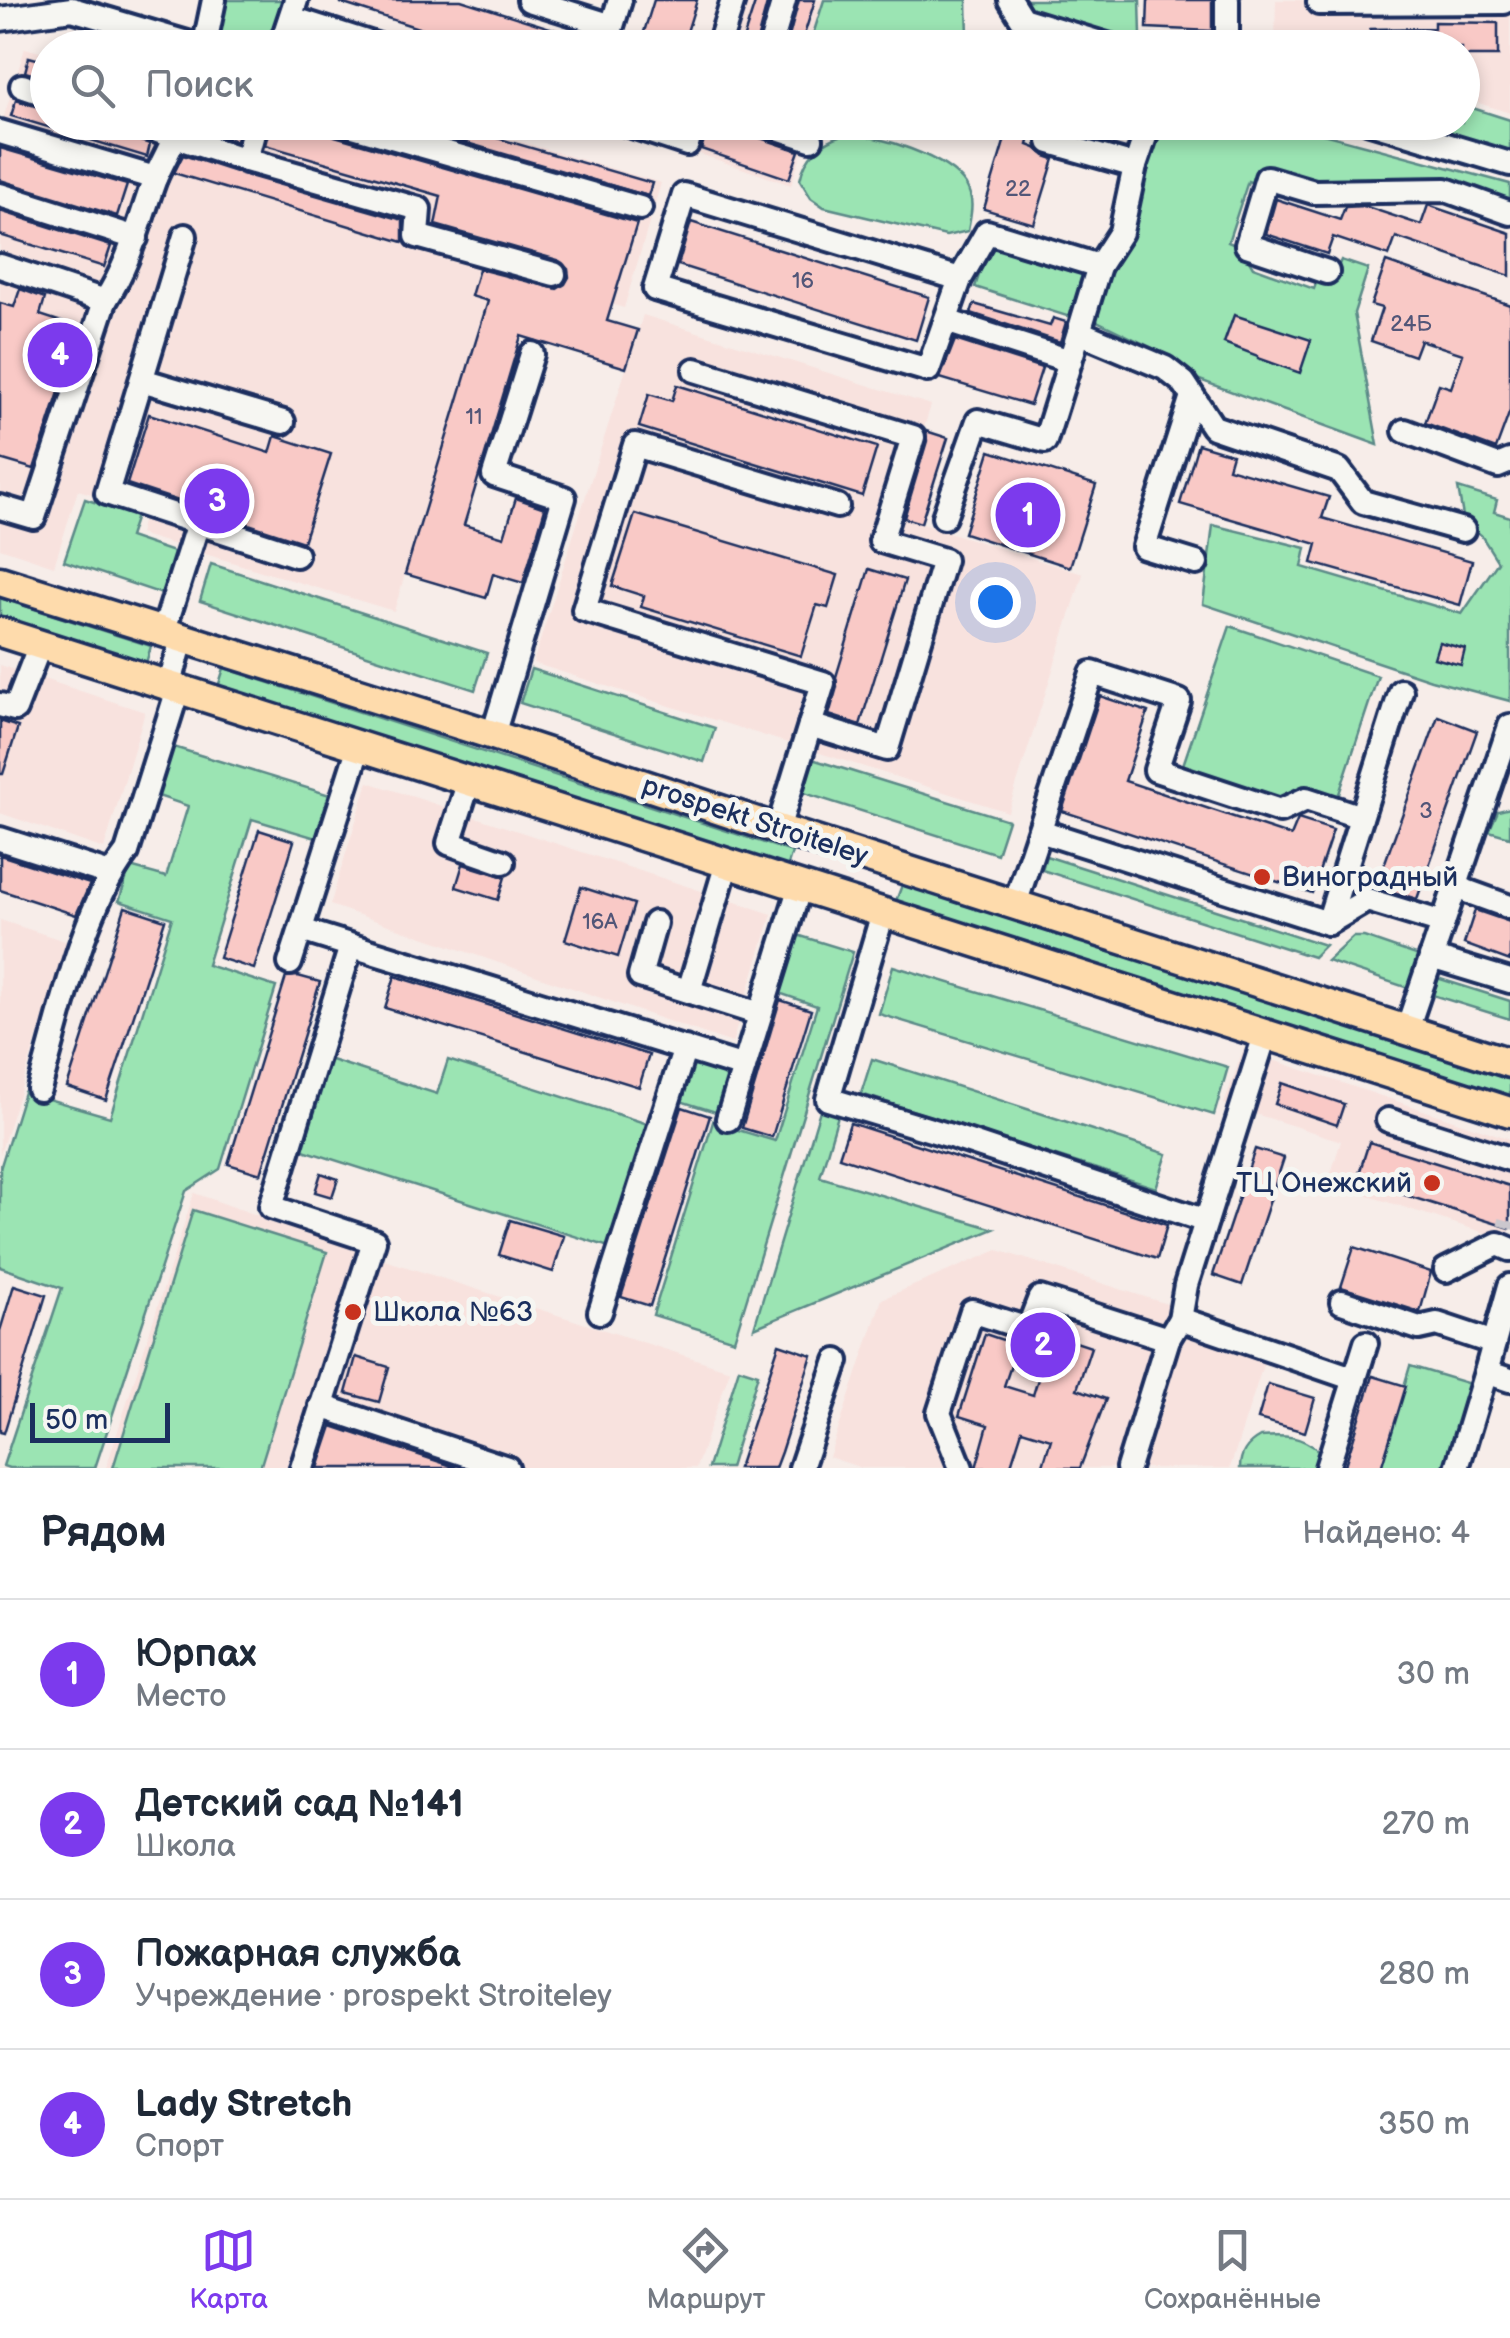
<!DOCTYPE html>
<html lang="ru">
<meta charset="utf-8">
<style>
body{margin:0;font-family:"Balsamiq Sans",sans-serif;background:#f2f2f3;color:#1f2937}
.scale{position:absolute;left:30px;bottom:25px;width:140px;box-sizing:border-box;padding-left:10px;border:5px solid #1b2f5e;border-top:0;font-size:28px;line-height:35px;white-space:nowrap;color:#1b2f5e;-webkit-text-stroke:8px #f6f6f2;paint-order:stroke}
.you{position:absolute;left:995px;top:602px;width:35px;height:35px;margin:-25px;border:8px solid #fff;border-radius:50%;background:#1a73e8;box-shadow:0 0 0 15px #1a73e833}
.badge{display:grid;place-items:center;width:65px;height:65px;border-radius:50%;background:#7c3aed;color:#fff;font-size:32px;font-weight:700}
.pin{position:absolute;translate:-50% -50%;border:5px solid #fff;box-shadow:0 2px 10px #0006}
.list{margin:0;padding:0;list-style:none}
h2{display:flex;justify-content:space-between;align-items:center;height:130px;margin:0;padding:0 40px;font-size:42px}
h2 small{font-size:32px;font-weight:400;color:#747a83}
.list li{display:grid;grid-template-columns:65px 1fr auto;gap:30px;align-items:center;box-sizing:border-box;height:150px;padding:0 40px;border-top:2px solid #e0e1e3}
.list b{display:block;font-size:38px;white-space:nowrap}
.list p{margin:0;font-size:32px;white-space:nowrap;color:#747a83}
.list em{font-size:32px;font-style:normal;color:#747a83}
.icon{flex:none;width:55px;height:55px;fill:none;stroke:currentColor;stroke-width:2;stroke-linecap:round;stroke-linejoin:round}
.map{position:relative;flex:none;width:1510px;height:1468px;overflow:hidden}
.search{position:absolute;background:#fff;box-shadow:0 5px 15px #0003;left:30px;right:30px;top:30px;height:110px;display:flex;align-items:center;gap:25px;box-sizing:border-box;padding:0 35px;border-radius:55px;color:#747a83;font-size:38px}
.sheet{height:730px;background:#fff}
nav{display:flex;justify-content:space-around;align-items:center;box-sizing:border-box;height:140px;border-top:2px solid #e0e1e3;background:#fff;font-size:28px;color:#747a83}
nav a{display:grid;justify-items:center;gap:5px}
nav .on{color:#7c3aed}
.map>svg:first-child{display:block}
.built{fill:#f8e2de}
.green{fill:#9be4b3;stroke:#5b8a88;stroke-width:2.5}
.building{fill:#f9c9c6;stroke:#1b2f5e;stroke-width:2.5}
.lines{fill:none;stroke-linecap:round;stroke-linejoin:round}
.minor-tunnel{stroke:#cbc7cd;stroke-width:22;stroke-dasharray:22 11;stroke-linecap:butt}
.minor-casing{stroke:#1b2f5e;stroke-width:30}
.major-casing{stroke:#1b2f5e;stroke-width:35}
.minor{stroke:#f6f6f2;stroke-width:22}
.major{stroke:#fedbac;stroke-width:28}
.poi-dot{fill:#c8321e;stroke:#f6f6f2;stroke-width:4}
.labels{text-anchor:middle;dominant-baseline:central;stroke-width:10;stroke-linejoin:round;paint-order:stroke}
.number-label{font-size:22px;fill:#525678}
.street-label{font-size:28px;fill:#1b2f5e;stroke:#f6f6f2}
.poi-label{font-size:28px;fill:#1b2f5e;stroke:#f6f6f2;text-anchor:start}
</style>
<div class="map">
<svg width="1510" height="1468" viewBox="0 0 1510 1468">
<rect width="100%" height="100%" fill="#f7ede9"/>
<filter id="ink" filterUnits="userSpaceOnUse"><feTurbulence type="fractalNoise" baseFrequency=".01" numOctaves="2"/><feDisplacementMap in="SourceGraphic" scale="20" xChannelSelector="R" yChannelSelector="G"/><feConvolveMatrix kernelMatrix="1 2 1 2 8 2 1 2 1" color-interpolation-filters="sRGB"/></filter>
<g filter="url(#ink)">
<g class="built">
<path d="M741 0H823L808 47 725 48Z"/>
<path d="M1276 0H1510V113L1463 98 1462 48 1309 47 1275 36Z"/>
<path d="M25 48 47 54 48 122 458 123 661 183 624 308 480 265 471 295 488 301 394 611 139 534 145 510 78 490 54 566 0 548V129Z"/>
<path d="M700 123H812L791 185 691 151Z"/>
<path d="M643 315 931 405 897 516 1083 574 1008 812 533 663Z"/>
<path d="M0 665 145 712 104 849 0 813Z"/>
<path d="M368 782 772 914 732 1043 330 905Z"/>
<path d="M0 920 68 942 0 1154Z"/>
<path d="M1243 1050 1510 1139V1241L1328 1183 1341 1141 1224 1104Z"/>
<path d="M194 1193 369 1255 730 1370 696 1468H106Z"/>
<path d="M998 1250 1170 1305 1163 1326 1265 1359 1230 1468H862L829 1457 882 1299Z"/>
</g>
<g class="green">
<path d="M222 0H286L271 47H232L210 41Z"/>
<path d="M824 0H967L968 37 1001 47 869 48 859 45 858 47H809Z"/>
<path d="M1025 0H1140L1141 36H1219V47H1144L1030 14Z"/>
<path d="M1463 105 1510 120V154L1403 123 1462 122Z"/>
<path d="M1159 123H1282L1510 184V201L1262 186 1248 181 1228 242 1242 248 1253 267 1314 289 1319 275 1332 280 1341 260 1368 269 1354 313 1378 445 1194 378 1163 353 1095 320 1109 259Z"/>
<path d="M845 134C877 134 948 157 966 185 975 201 971 214 968 231L946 236 824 207 811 198 800 180C805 155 821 142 845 134Z"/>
<path d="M990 242 1087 272 1073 318 975 287Z"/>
<path d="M1458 488 1497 500 1494 512 1510 517V701L1431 680 1203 604 1213 525 1306 548 1302 567 1462 614 1498 562 1481 535 1464 522Z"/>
<path d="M85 499 136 516 129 537 176 553 162 594 64 561Z"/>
<path d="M211 564 487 653 475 690 200 601Z"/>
<path d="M0 598 151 646 146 663 0 617Z"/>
<path d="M1230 626 1378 676 1338 797 1307 787 1278 803 1181 771Z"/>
<path d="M224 668 792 852 787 868 218 687Z"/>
<path d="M531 669 715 728 704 762 520 703Z"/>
<path d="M167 745 330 795 316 838 252 819 207 965 276 987 220 1169 186 1191 95 1468H9L3 1466 62 1288 0 1267V1169L24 1092 110 1117 172 918 119 901 130 867 166 877 188 806 152 794Z"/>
<path d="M812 759 1008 820 997 854 801 792Z"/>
<path d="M1510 808V837L1489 831 1498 811Z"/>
<path d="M1046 856 1325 945 1313 957 1042 870Z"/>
<path d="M902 885 1510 1076V1097L896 901Z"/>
<path d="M794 934 853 952 734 1340 653 1315 716 1112 677 1100 690 1059 737 1073 721 1125 775 1141 817 1006 776 992Z"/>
<path d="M1353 937H1364L1425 958 1414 990 1327 961Z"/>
<path d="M893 966 1228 1067 1214 1115 879 1014Z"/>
<path d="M1434 977 1510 1001V1019L1429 994Z"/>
<path d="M328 1059 437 1094 448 1060 651 1125 612 1248 300 1149Z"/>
<path d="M872 1059 1167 1154 1156 1188 861 1094Z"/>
<path d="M821 1107 839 1112 820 1177 994 1229 754 1328Z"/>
<path d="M193 1210 327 1252 260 1468H113Z"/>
<path d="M1410 1366 1477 1386 1453 1468H1380Z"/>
<path d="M739 1368 758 1374 730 1468H708Z"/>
<path d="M1260 1437C1285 1435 1301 1435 1320 1452L1319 1468H1240C1240 1453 1247 1444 1260 1437Z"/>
</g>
<g class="building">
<path d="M341 0H461L601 44 600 48H480L341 3Z"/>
<path d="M654 0H697L682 48H639Z"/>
<path d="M756 0H768L755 48 742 43Z"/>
<path d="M799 0H815L800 48H786Z"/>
<path d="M1148 0H1212V31L1147 28Z"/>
<path d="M1434 22 1498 23V56H1462V48H1370V29L1434 28Z"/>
<path d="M29 57 48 62V79L25 72Z"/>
<path d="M16 100 48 110V122H96L117 129 125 136 150 144 147 157 11 116Z"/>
<path d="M202 122H240L236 141 203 130Z"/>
<path d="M271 122H324L328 132 335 136 637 223 607 321 638 330 626 368 521 336 464 525 504 537 516 498 545 508 523 583 493 574 486 598 405 574 488 301 471 296 479 269 557 289 565 284 569 277 568 269 558 260 435 225 441 196 265 145Z"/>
<path d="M395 122H442L652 183 648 196Z"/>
<path d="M710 122H745L748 131 754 136 799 151 789 179 701 149Z"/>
<path d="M1010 122H1034L1028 145 1036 148 1045 156 1054 159 1034 224 984 209Z"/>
<path d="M1068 122H1117L1111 140 1067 126Z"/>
<path d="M0 148 127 185 117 216 0 180Z"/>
<path d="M183 155 242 174 403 220V242L174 173Z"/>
<path d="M1276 199 1340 220 1345 207 1364 206 1421 225 1428 205 1510 233V276L1396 237 1389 256 1333 237 1327 254 1266 234Z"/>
<path d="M0 211 111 246 104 267 0 235Z"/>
<path d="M691 222 929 297 916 340 678 265Z"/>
<path d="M1386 262 1510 305V411L1496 449 1425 423 1439 384 1451 388 1463 354 1420 340 1414 356 1371 341 1382 308 1371 305Z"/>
<path d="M20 289 45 298 40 315 80 328 34 469 0 459V303L14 307Z"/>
<path d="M974 304 1050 326 1053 318 1066 322 1060 342 971 313Z"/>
<path d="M1234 315 1311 340 1300 373 1258 358V356L1224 343Z"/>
<path d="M955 340 1042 368 1030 405 940 378Z"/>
<path d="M677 385 877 447 862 496 639 427 649 394 672 401Z"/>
<path d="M149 414 270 453 275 436 331 454 303 542 127 484Z"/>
<path d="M926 431 948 438 921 523 904 518 927 441Z"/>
<path d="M1198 444 1232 454 1228 468 1329 497 1322 518 1472 561 1460 605 1312 563 1317 544 1180 504Z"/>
<path d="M990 451 1096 485 1070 567 964 533Z"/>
<path d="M635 514 838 575 828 608 817 605 801 656 641 607 644 596 612 586Z"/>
<path d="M869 569 905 580 860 725 829 715 837 687 836 677Z"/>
<path d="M1439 642 1465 649 1461 665 1434 658Z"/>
<path d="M1100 696 1148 712 1125 781 1291 836 1298 819 1333 830 1312 893 1062 811Z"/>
<path d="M1438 716 1477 731 1417 899 1376 887Z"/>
<path d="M0 721 18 727 3 774H0Z"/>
<path d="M259 830 294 841 254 969 219 958Z"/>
<path d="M0 855 90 884 76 915 0 890Z"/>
<path d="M463 864 505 877 498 900 456 887Z"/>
<path d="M581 887 634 904 618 957 565 940Z"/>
<path d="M125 907 165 920 106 1100 67 1087Z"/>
<path d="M1475 910 1510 922V961L1464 944Z"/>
<path d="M298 976 320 982 261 1174 228 1164 286 977Z"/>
<path d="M395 976 649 1055 639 1087 385 1008Z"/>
<path d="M780 1000 811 1010 772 1137 742 1128Z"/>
<path d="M1282 1083 1344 1104 1337 1125 1275 1104Z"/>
<path d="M682 1107 710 1116 650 1306 621 1297Z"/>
<path d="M850 1123 1167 1225 1157 1259 839 1157Z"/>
<path d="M1369 1142 1510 1186V1228L1357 1180Z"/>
<path d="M1255 1149 1284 1158 1242 1285 1213 1275Z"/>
<path d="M321 1173 338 1179 332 1197 315 1192Z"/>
<path d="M510 1220 564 1236 553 1272 499 1255Z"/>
<path d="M1354 1247 1431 1272 1420 1312 1341 1287Z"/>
<path d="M14 1285 46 1295 4 1433 0 1432V1331Z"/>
<path d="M985 1334 1018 1345 1004 1386 1033 1395 1052 1334 1091 1347 1077 1389 1106 1399 1080 1468H1042L1051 1439 1022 1430 1010 1468H976L988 1425 959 1416Z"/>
<path d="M779 1344 812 1355 781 1452 775 1468H738Z"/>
<path d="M356 1357 389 1367 379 1402 346 1393Z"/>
<path d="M1373 1376 1406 1386 1381 1468H1344Z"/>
<path d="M1268 1384 1315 1398 1305 1432 1258 1419Z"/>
<path d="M332 1426 455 1467V1468H318Z"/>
</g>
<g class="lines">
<path class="minor-tunnel" d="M1508 1228 1510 1221"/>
<defs>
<g id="minor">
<path d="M529 0 612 26 620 0"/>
<path d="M1010 0 1022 19 1117 48"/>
<path d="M1227 0V48"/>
<path d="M1320 0 1319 3 1504 2"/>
<path d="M291 18 385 48"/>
<path d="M0 19 72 9 204 48 214 0"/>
<path d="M280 48 296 0"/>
<path d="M718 48 733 0"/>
<path d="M770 48 784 0"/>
<path d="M22 86 48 95"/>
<path d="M130 122 246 160"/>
<path d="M256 122 246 160 419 209 417 236 554 274"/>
<path d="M339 122 640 208"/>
<path d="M620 122 687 144 694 122"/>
<path d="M760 122 811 139"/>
<path d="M1370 122 1510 164"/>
<path d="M0 132 155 178"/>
<path d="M1050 142 1135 166"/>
<path d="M0 195 136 238"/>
<path d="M185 236 107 493 296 555"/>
<path d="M0 266 105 301"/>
<path d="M1327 272 1247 245 1267 178 1314 192 1446 190 1510 213"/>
<path d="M960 279 684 195 655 289 928 370 960 279 987 232 1099 266"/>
<path d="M946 321 1070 361 1079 332 1165 368 1184 383 1213 427 1339 470 1363 502 1463 530"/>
<path d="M1079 332 1099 266 1121 232 1135 166 1150 122"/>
<path d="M695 370 913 437 881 541 944 560 887 749 810 725"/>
<path d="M142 380 283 422"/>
<path d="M1192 396 1144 547 1196 563"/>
<path d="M1405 431 1498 466 1510 461"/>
<path d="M0 507 34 517 105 301C131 260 138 225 154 181 162 161 174 143 181 122"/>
<path d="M944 517 978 421 1045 441 1070 361"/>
<path d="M163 633 198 523"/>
<path d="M169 687 182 639"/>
<path d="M0 705 15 709 40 645"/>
<path d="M493 735 564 498 494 475 532 354"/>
<path d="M469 781 449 843 503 862"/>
<path d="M778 829 823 683 584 610 635 445 837 506"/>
<path d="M1040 831 1328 923 1367 900 1443 923 1510 726"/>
<path d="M0 839 110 874"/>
<path d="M1456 885 1466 891 1510 907"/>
<path d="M1015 904 1092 673 1179 701 1156 770 1280 811 1306 799 1361 817"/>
<path d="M883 913 828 1099 954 1137 1206 1221"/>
<path d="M655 923 640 976 760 1014"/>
<path d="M1328 923 1401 691"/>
<path d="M301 930 744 1067"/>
<path d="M1431 957 1510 981"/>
<path d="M290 963 359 746"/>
<path d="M689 991 727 863"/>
<path d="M1407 1029 1443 923"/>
<path d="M39 1089C61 1016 81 912 127 852L178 689"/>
<path d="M728 1119 800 886"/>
<path d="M1388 1120 1510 1159"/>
<path d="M1446 1270 1498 1244 1510 1249"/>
<path d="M1510 1286 1486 1372 1510 1380"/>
<path d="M1342 1302 1419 1328 1437 1324 1494 1343"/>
<path d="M600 1312 685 1048"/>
<path d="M1180 1319 1355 1379"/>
<path d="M321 1406 507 1468"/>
<path d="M302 1468 374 1241 271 1207 351 946"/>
<path d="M801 1468 837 1361"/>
<path d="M961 1468 939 1413 972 1311 1028 1329 1040 1298 1168 1339"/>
<path d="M1128 1468 1168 1339 1180 1319 1186 1285 1265 1035"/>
<path d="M1327 1468 1366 1343"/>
<path d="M1457 1468 1486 1372"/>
</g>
<g id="major">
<path d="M0 581 493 735 778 829 1510 1063"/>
<path d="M0 632 1510 1112"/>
</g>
</defs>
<use href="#minor" class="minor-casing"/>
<use href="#major" class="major-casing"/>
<use href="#minor" class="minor"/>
<use href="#major" class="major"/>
</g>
</g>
<g class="poi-dot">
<circle cx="1262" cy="877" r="10"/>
<circle cx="1432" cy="1183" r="10"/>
<circle cx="353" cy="1312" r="10"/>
</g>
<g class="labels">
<g class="number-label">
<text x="1018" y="189">22</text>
<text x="803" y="281">16</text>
<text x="1411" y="324">24Б</text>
<text x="474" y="417">11</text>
<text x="1426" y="811">3</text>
<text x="600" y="922">16А</text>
</g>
<g class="street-label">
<text transform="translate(755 821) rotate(18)">prospekt Stroiteley</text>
</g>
<g class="poi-label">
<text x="1282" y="877">Виноградный</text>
<text x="1412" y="1183" text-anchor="end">ТЦ Онежский</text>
<text x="373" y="1312">Школа №63</text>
</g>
</g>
</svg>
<div class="scale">50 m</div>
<div class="you"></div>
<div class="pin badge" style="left:1028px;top:515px">1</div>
<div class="pin badge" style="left:1043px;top:1345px">2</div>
<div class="pin badge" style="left:217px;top:501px">3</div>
<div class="pin badge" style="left:60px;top:355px">4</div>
<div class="search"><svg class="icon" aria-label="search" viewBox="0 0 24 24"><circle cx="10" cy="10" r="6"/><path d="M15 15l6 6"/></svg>Поиск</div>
</div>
<section class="sheet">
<h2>Рядом<small>Найдено: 4</small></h2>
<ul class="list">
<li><span class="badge">1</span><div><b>Юрпах</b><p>Место</p></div><em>30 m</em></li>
<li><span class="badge">2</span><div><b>Детский сад №141</b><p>Школа</p></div><em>270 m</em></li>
<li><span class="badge">3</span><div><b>Пожарная служба</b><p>Учреждение · prospekt Stroiteley</p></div><em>280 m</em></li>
<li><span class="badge">4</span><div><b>Lady Stretch</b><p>Спорт</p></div><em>350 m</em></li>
</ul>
</section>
<nav>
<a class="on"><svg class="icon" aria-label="map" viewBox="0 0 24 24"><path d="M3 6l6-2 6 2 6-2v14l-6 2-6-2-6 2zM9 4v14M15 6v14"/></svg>Карта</a>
<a><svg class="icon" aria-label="directions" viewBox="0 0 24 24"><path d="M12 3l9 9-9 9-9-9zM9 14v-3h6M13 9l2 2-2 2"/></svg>Маршрут</a>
<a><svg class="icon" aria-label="saved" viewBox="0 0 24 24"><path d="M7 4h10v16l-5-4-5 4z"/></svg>Сохранённые</a>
</nav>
